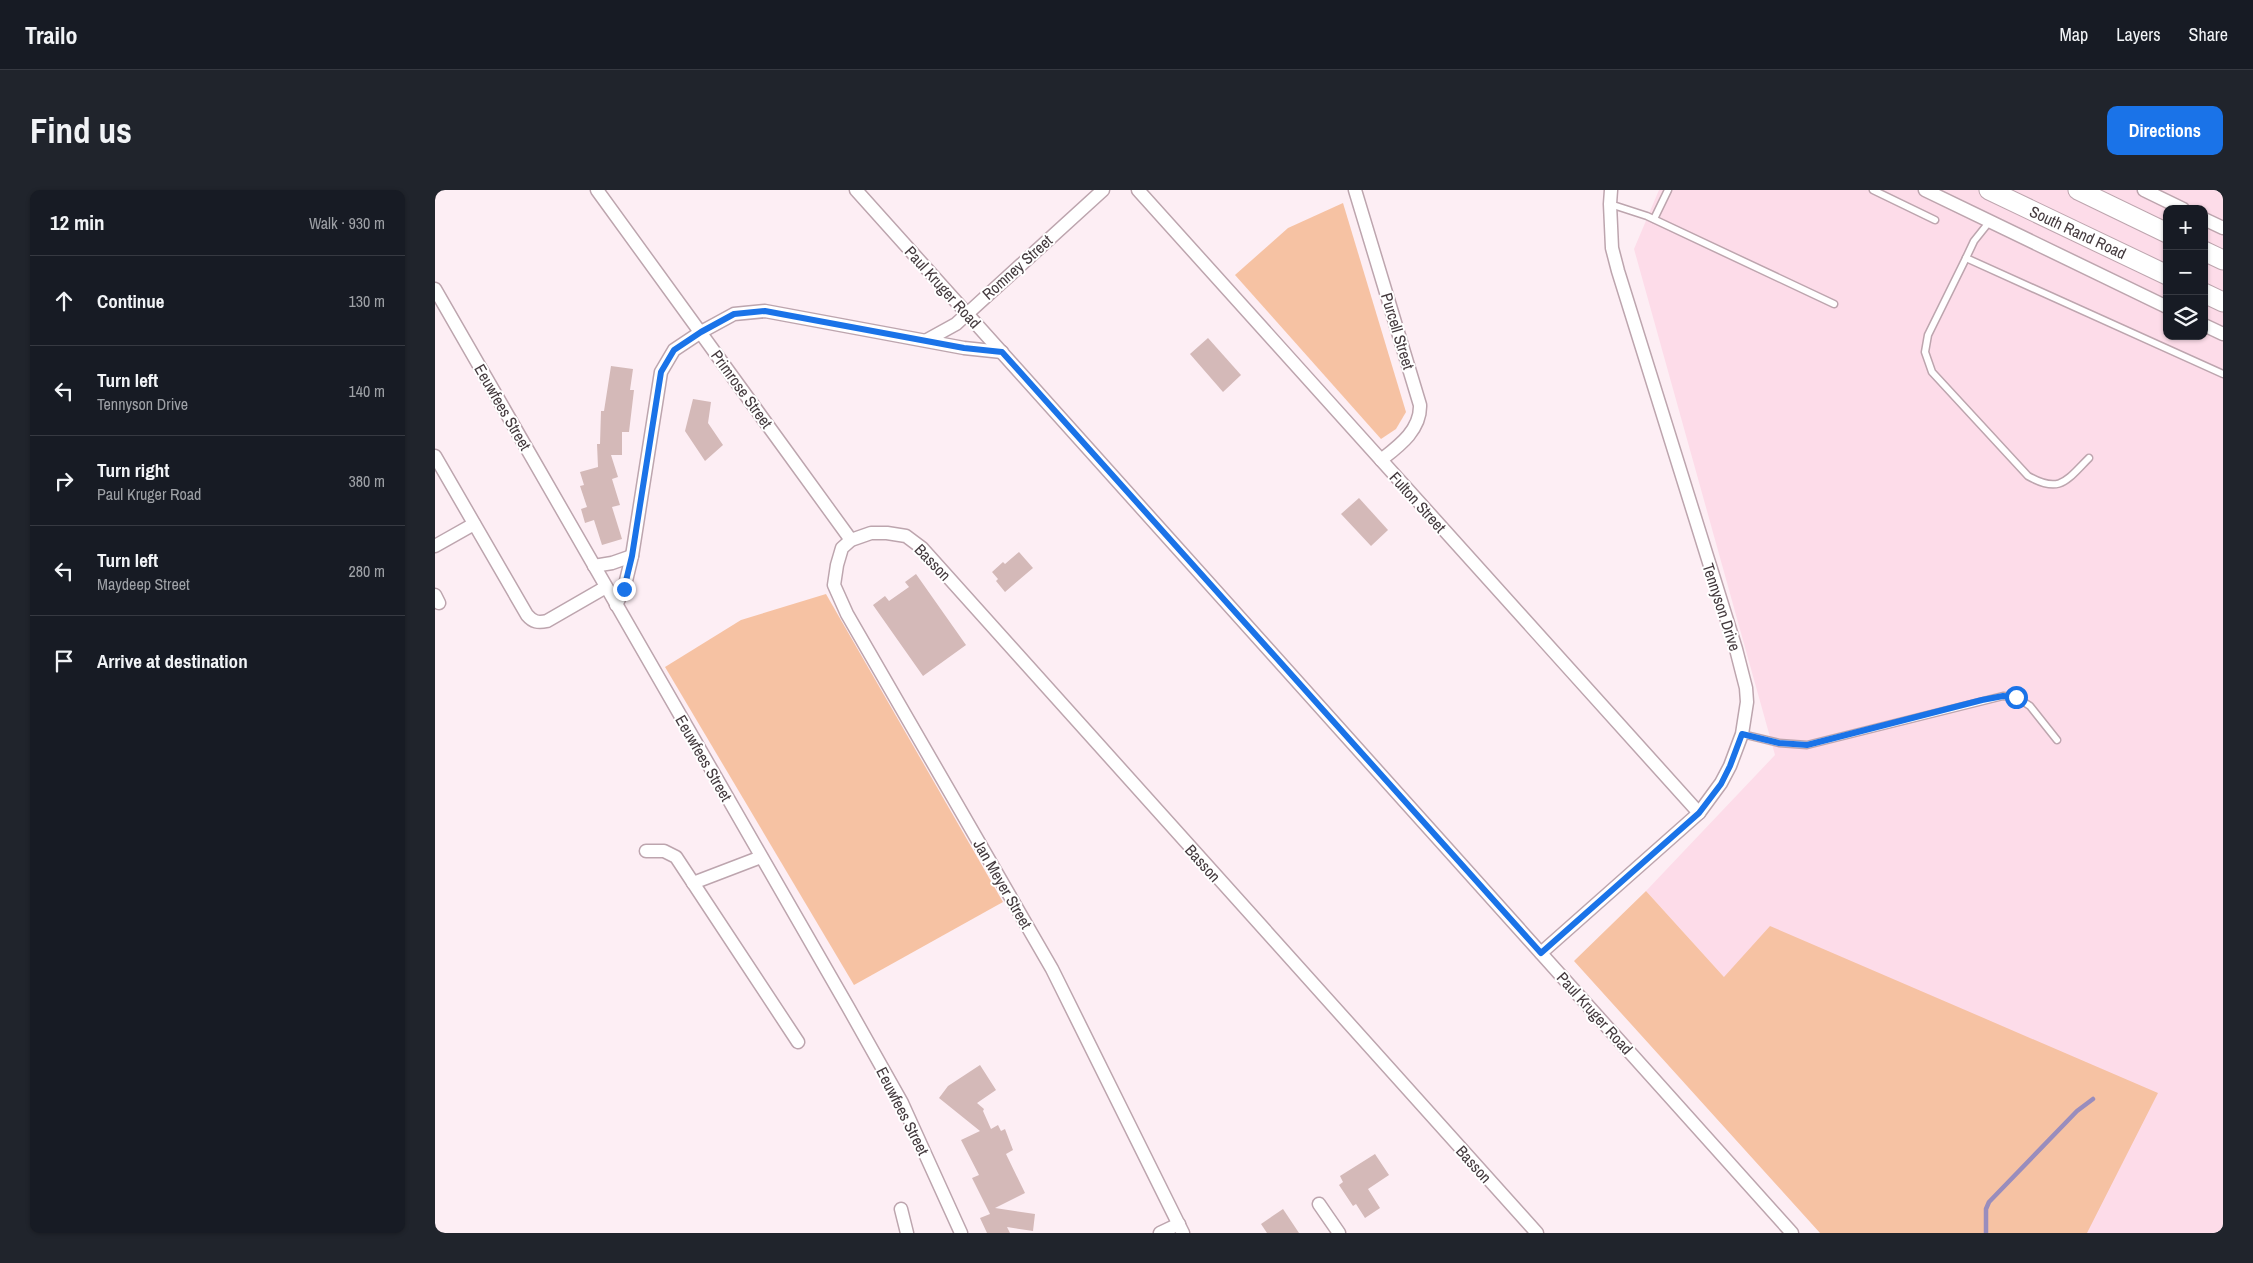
<!DOCTYPE html>
<meta charset="utf-8">
<style>
body{margin:0;font-family:"Archivo Narrow",sans-serif;background:#20242c;color:#f1f3f6}
.controls{position:absolute;right:15px;top:15px;display:grid;overflow:hidden;border-radius:10px;box-shadow:0 1px 4px #0004}
.controls button{width:45px;height:45px;display:grid;place-items:center;padding:0;border:0;border-bottom:1px solid #363941;background:#171b24;color:#f1f3f6;font:25px sans-serif}
.stop{position:absolute;width:15px;height:15px;margin:-11px;border:4px solid #1a73e8;border-radius:50%;background:#fff}
.stop.end{background:#1a73e8;border-color:#fff;box-shadow:0 1px 5px #0008}
.list{margin:0;padding:0;list-style:none}
h2{display:flex;justify-content:space-between;align-items:center;height:65px;margin:0;padding:0 20px;font-size:21px}
h2 small{font-size:16px;font-weight:400;color:#9ea1a6}
.list li{display:grid;grid-template-columns:32px 1fr auto;gap:15px;align-items:center;box-sizing:border-box;height:90px;padding:0 20px;border-top:1px solid #363941}
.list b{display:block;font-size:19px;white-space:nowrap}
.list p{margin:0;font-size:16px;white-space:nowrap;color:#9ea1a6}
.list em{font-size:16px;font-style:normal;color:#9ea1a6}
.icon{flex:none;width:28px;height:28px;fill:none;stroke:currentColor;stroke-width:2;stroke-linecap:round;stroke-linejoin:round}
.map{position:relative;flex:none;width:1788px;height:1043px;overflow:hidden;border-radius:10px}
header{display:flex;align-items:center;gap:30px;box-sizing:border-box;height:70px;padding:0 25px;background:#171b24;border-bottom:1px solid #363941}
header strong{font-size:24px}
nav{display:flex;gap:28px;margin-inline-start:auto;font-size:18px}
.intro{display:flex;align-items:center;justify-content:space-between;box-sizing:border-box;height:120px;padding:0 30px}
h1{margin:0;font-size:35px}
.button{padding:12px 22px;border-radius:10px;background:#1a73e8;color:#fff;font-size:18px;font-weight:700}
main{display:flex;gap:30px;padding:0 30px}
aside{flex:1;background:#171b24;border-radius:10px;box-shadow:0 1px 4px #0004}
.map>svg:first-child{display:block}
.built{fill:#fddce9;fill-rule:evenodd}
.green{fill:#f6c2a3}
.lines{fill:none;stroke-linecap:round;stroke-linejoin:round}
.stream{stroke:#998dbd;stroke-width:4.5}
.building{fill:#d4b9b8}
.lane-casing{stroke:#bda5ae;stroke-width:9}
.street-casing{stroke:#bda5ae;stroke-width:15}
.primary-casing{stroke:#bda5ae;stroke-width:21}
.lane{stroke:#fff;stroke-width:6}
.street{stroke:#fff;stroke-width:12}
.primary{stroke:#fff;stroke-width:19}
.route{stroke:#1a73e8;stroke-width:6}
.labels{text-anchor:middle;dominant-baseline:central;stroke-width:4;stroke-linejoin:round;paint-order:stroke}
.street-label{font-size:16px;fill:#443a3e;stroke:#fff}
</style>
<header>
<strong>Trailo</strong>
<nav><a>Map</a><a>Layers</a><a>Share</a></nav>
</header>
<div class="intro"><h1>Find us</h1><a class="button">Directions</a></div>
<main>
<aside>
<h2>12 min<small>Walk · 930 m</small></h2>
<ul class="list">
<li><svg class="icon" aria-label="ahead" viewBox="0 0 24 24"><path d="M12 20V5M6 11l6-6 6 6"/></svg><div><b>Continue</b></div><em>130 m</em></li>
<li><svg class="icon" aria-label="left" viewBox="0 0 24 24"><path d="M17 20v-9H6M10 6l-5 5 5 5"/></svg><div><b>Turn left</b><p>Tennyson Drive</p></div><em>140 m</em></li>
<li><svg class="icon" aria-label="right" viewBox="0 0 24 24"><path d="M7 20v-9h11M14 6l5 5-5 5"/></svg><div><b>Turn right</b><p>Paul Kruger Road</p></div><em>380 m</em></li>
<li><svg class="icon" aria-label="left" viewBox="0 0 24 24"><path d="M17 20v-9H6M10 6l-5 5 5 5"/></svg><div><b>Turn left</b><p>Maydeep Street</p></div><em>280 m</em></li>
<li><svg class="icon" aria-label="arrive" viewBox="0 0 24 24"><path d="M6 21V4h12l-3 4 3 4H6"/></svg><div><b>Arrive at destination</b></div></li>
</ul>
</aside>
<div class="map">
<svg width="1788" height="1043" viewBox="0 0 1788 1043">
<rect width="100%" height="100%" fill="#fdeef4"/>
<path class="built" d="M1224 0H1788V1043H1577L1289 787 1211 701 1340 565 1199 59ZM1732 19H1769V146H1732Z"/>
<g class="green">
<path d="M908 13 971 222 961 239 946 249 800 85 853 38Z"/>
<path d="M391 404 568 712 419 795 230 477 306 430Z"/>
<path d="M1211 701 1289 787 1335 736 1723 903 1652 1043H1385L1139 771Z"/>
</g>
<g class="lines">
<path class="stream" d="M1551 1043V1019L1554 1012 1642 921 1658 909"/>
</g>
<g class="building">
<path d="M773 148 806 185 788 202 755 164Z"/>
<path d="M176 176 198 179 195 200H199L194 242H187V265H176L183 287 177 289 185 315 177 317 187 349 167 355 159 330 150 333 146 319 152 317 145 296 149 295 145 282 163 277 162 254H165L166 221H169Z"/>
<path d="M258 209 276 212 273 233 288 255 270 271 250 241Z"/>
<path d="M924 308 953 340 936 356 906 324Z"/>
<path d="M584 362 598 378 570 402 561 391 563 389 557 382 568 372 570 374Z"/>
<path d="M481 384 531 455 488 486 438 415 450 406 454 411 474 397 470 392Z"/>
<path d="M545 875 561 900 542 913 549 919 548 921 556 939 563 935 566 941 570 939 578 960 571 964 590 1003 560 1018 600 1024 598 1041 572 1037 575 1043H552L545 1028 555 1024 537 988 544 985 526 950 545 941 504 908 513 896Z"/>
<path d="M940 964 954 985 933 999 945 1018 930 1028 921 1014 918 1016 904 995 908 992 905 986Z"/>
<path d="M848 1019 864 1043H832L826 1034Z"/>
</g>
<g class="lines">
<defs>
<g id="lane">
<path d="M1438 0 1500 30"/>
<path d="M1175 14 1212 26 1399 114"/>
<path d="M1219 29 1233 0"/>
<path d="M1555 31 1539 51 1531 68 1788 184"/>
<path d="M1531 68 1493 145 1490 162 1497 182 1593 286C1625 304 1631 291 1654 268"/>
<path d="M1307 544 1344 553 1372 555 1568 506 1581 507 1595 516 1622 550"/>
</g>
<g id="street">
<path d="M162 0 416 350"/>
<path d="M421 0 1357 1043"/>
<path d="M703 0 1264 623"/>
<path d="M920 0 985 215C986 240 964 256 946 270"/>
<path d="M1490 0 1732 117"/>
<path d="M1709 0 1748 19"/>
<path d="M1769 29 1788 38"/>
<path d="M0 99 413 817 467 913 526 1043"/>
<path d="M1769 135 1788 144"/>
<path d="M492 150 521 134 668 0"/>
<path d="M0 266 92 425C98 432 103 433 112 431L171 397"/>
<path d="M0 356 39 334"/>
<path d="M159 376 177 373 197 366"/>
<path d="M0 405 4 413"/>
<path d="M181 415 189 399 197 366 226 182 239 160 266 142 299 124 330 121 529 158 567 162"/>
<path d="M211 661H229L241 667 363 852"/>
<path d="M258 693 326 667"/>
<path d="M1106 763 1264 623 1286 593 1295 576 1307 544 1312 512 1311 498 1301 459 1183 81 1177 58 1175 14 1176 0"/>
<path d="M884 1014 904 1043"/>
<path d="M466 1019 472 1043"/>
<path d="M725 1043 744 1034"/>
<path d="M748 1043 617 779 412 424 399 395 402 375 407 358 416 350 436 343H452L471 346 487 358 1102 1043"/>
</g>
<g id="primary">
<path d="M1554 0 1732 85"/>
<path d="M1643 0 1732 43"/>
<path d="M1769 61 1788 70"/>
<path d="M1769 103 1788 112"/>
</g>
</defs>
<use href="#lane" class="lane-casing"/>
<use href="#street" class="street-casing"/>
<use href="#primary" class="primary-casing"/>
<use href="#lane" class="lane"/>
<use href="#street" class="street"/>
<use href="#primary" class="primary"/>
</g>
<g class="lines">
<path class="route" d="M189 399 197 366 226 182 239 160 266 142 299 124 330 121 529 158 567 162 1106 763 1264 623 1286 594 1295 576 1307 544 1344 553 1372 555 1547 510 1568 506 1581 507"/>
</g>
<g class="labels">
<g class="street-label">
<text transform="translate(1643 42) rotate(25)">South Rand Road</text>
<text transform="translate(582 77) rotate(-42)">Romney Street</text>
<text transform="translate(508 97) rotate(48)">Paul Kruger Road</text>
<text transform="translate(963 141) rotate(73)">Purcell Street</text>
<text transform="translate(307 199) rotate(54)">Primrose Street</text>
<text transform="translate(68 217) rotate(60)">Eeuwfees Street</text>
<text transform="translate(983 312) rotate(48)">Fulton Street</text>
<text transform="translate(498 372) rotate(46)">Basson</text>
<text transform="translate(1287 417) rotate(72)">Tennyson Drive</text>
<text transform="translate(269 568) rotate(60)">Eeuwfees Street</text>
<text transform="translate(768 673) rotate(48)">Basson</text>
<text transform="translate(568 694) rotate(60)">Jan Meyer Street</text>
<text transform="translate(1160 823) rotate(48)">Paul Kruger Road</text>
<text transform="translate(468 921) rotate(63)">Eeuwfees Street</text>
<text transform="translate(1039 974) rotate(48)">Basson</text>
</g>
</g>
</svg>
<div class="controls">
<button>+</button>
<button>−</button>
<button><svg class="icon" aria-label="layers" viewBox="0 0 24 24"><path d="M12 4l9 5-9 5-9-5zM3 14l9 5 9-5"/></svg></button>
</div>
<div class="stop" style="left:1581px;top:507px"></div>
<div class="stop end" style="left:189px;top:399px"></div>
</div>
</main>
